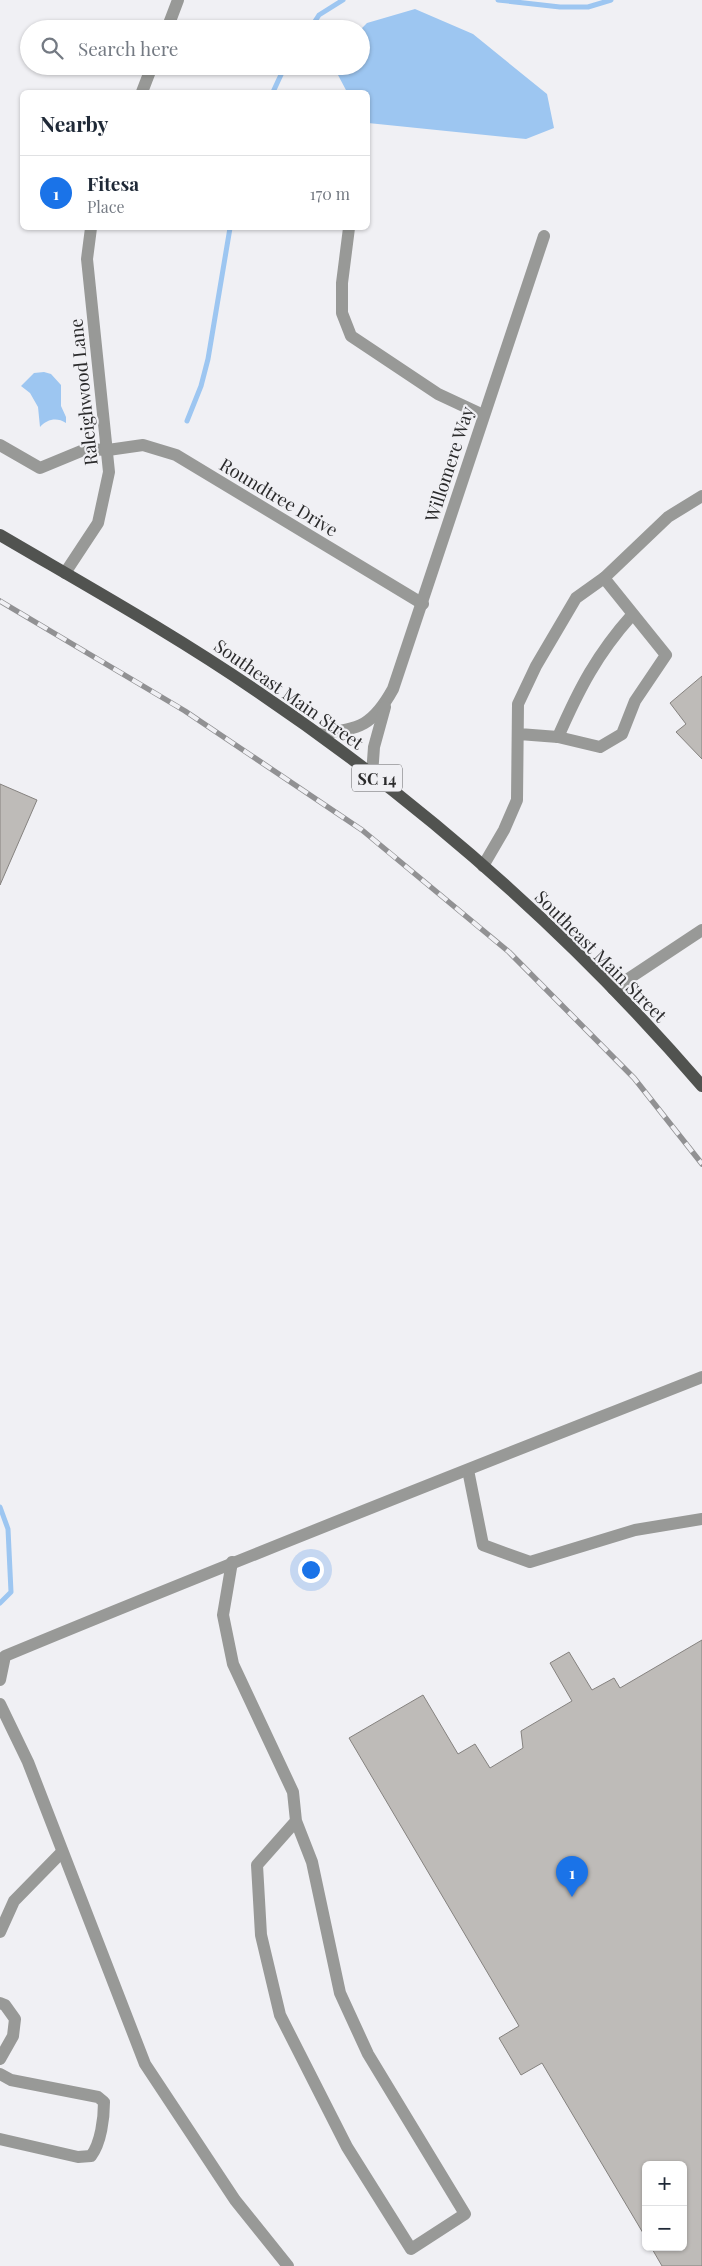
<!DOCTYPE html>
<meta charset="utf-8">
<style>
body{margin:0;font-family:"Playfair Display",serif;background:#f2f2f3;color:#1f2937}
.controls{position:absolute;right:15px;bottom:15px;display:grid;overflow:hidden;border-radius:8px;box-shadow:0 1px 4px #0004}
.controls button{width:45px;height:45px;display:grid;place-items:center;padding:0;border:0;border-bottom:1px solid #e0e1e3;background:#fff;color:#1f2937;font:25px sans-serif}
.you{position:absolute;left:310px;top:1569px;width:18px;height:18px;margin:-12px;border:4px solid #fff;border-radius:50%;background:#1a73e8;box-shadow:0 0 0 8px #1a73e833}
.badge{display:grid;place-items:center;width:32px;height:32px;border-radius:50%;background:#1a73e8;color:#fff;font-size:16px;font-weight:700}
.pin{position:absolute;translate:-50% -41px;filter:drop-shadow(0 1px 2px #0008)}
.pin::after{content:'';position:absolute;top:26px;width:18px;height:15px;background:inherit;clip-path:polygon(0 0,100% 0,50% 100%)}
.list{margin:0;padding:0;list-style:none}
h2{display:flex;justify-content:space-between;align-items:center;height:65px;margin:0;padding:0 20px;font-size:21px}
h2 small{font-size:16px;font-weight:400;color:#747a83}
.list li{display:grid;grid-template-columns:32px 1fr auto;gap:15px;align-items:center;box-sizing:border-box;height:75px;padding:0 20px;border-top:1px solid #e0e1e3}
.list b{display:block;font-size:19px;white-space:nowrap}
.list p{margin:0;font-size:16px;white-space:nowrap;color:#747a83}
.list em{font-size:16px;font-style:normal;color:#747a83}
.icon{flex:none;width:28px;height:28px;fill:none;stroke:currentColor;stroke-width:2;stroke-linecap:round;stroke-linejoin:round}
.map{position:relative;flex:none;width:702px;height:2266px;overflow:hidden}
.search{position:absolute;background:#fff;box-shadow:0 1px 4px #0004;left:20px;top:20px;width:350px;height:55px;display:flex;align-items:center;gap:12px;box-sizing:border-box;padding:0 18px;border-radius:28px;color:#747a83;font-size:19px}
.panel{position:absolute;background:#fff;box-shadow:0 1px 4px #0004;left:20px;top:90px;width:350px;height:140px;border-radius:8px}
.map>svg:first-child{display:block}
.water{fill:#9dc6f1}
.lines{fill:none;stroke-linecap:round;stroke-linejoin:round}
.stream{stroke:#9dc6f1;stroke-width:5}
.building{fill:#bebbb8;stroke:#85827f}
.minor{stroke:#989997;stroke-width:12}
.major{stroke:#515350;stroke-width:12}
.rail-casing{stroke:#919193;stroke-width:5.5}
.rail{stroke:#f0f0f4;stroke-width:4;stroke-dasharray:11;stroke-linecap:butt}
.labels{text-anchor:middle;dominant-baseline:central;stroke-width:4.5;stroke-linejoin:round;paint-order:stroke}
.shield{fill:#f0f0f4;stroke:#656567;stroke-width:1}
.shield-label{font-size:16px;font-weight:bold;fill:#2a2a2b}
.street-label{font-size:18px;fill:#2a2a2b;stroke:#f0f0f4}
</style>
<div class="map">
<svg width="702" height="2266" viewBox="0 0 702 2266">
<rect width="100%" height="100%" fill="#f0f0f4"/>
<g class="water">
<path d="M415 9 473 34 547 94 554 128 526 139 368 123V92H347L338 75 341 66H361V29L367 23Z"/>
<path d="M44 372 51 374 61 385V406L66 417V423C57 417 47 419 40 427L38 407 30 393 21 386 34 373Z"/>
</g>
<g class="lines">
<g class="stream">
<path d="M498 0 560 7H588L611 0"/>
<path d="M310 29 319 15 343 0"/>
<path d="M273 92 285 66"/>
<path d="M187 421 201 386 208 359 230 228"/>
<path d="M0 1507 8 1529 11 1592 0 1603"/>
</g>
</g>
<g class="building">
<path d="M702 676V759L676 732 686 724 670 703Z"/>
<path d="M0 784 37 800 0 885Z"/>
<path d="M702 1640V2266H662L651 2247H683V2165H646V2238L542 2063 521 2075 499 2038 519 2026 349 1738 423 1695 458 1754 475 1744 490 1768 523 1748 521 1731 572 1701 550 1663 569 1652 592 1690 614 1678 620 1688Z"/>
</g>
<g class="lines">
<g class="minor">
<path d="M167 29 178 0"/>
<path d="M142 92 152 66"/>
<path d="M349 228 342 283V313L351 336 438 394 483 415"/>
<path d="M0 445 40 468 86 449 108 450 143 445 176 455 423 604"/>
<path d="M65 573 98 523 109 472 87 259 91 228"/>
<path d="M604 578 668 517 702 496"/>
<path d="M319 734C360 728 372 727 393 689L544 236"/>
<path d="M558 737C579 689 597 654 632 615"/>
<path d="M372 775 374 747 385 707"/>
<path d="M483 866 504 830 517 800 518 704 536 666 576 598 604 578 666 655 635 701 622 734 600 747 558 737 519 734"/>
<path d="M613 989 702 930"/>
<path d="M468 1470 483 1545 530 1562 635 1530 702 1519"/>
<path d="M232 1562 223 1615 233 1664 293 1792 296 1821 257 1865 261 1935 280 2015 347 2147 411 2249 465 2214 368 2054 340 1993 312 1862 296 1821"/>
<path d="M0 1680 5 1656C236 1560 469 1469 702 1377"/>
<path d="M0 1704 28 1762 145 2064 235 2200 288 2266"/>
<path d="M0 1932 14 1901 62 1852"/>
<path d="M0 2003 5 2005 15 2019 13 2036 0 2059"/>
<path d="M0 2074 11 2080 98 2097 104 2102C104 2118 101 2143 91 2156L78 2157 0 2139"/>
</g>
<path class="major" d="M0 535C87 586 175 635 258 692 422 803 573 936 702 1086"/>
<defs>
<path id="rail" d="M0 601 185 711 362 830 509 952 634 1078 702 1164"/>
</defs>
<use href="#rail" class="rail-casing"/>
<use href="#rail" class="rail"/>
</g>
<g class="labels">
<rect class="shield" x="352" y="764.5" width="50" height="27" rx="4"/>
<g class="shield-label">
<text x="377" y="778">SC 14</text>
</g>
<g class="street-label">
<text transform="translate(83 392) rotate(-96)">Raleighwood Lane</text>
<text transform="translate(449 464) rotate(-72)">Willomere Way</text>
<text transform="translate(279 497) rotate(31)">Roundtree Drive</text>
<text transform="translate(289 694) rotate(35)">Southeast Main Street</text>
<text transform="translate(601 956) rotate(45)">Southeast Main Street</text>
</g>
</g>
</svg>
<div class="controls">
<button>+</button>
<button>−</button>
</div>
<div class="you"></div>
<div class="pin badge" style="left:572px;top:1897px">1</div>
<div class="search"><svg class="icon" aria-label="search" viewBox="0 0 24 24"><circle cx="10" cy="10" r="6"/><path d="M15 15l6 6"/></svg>Search here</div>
<section class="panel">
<h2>Nearby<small></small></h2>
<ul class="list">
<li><span class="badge">1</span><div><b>Fitesa</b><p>Place</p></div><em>170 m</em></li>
</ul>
</section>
</div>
